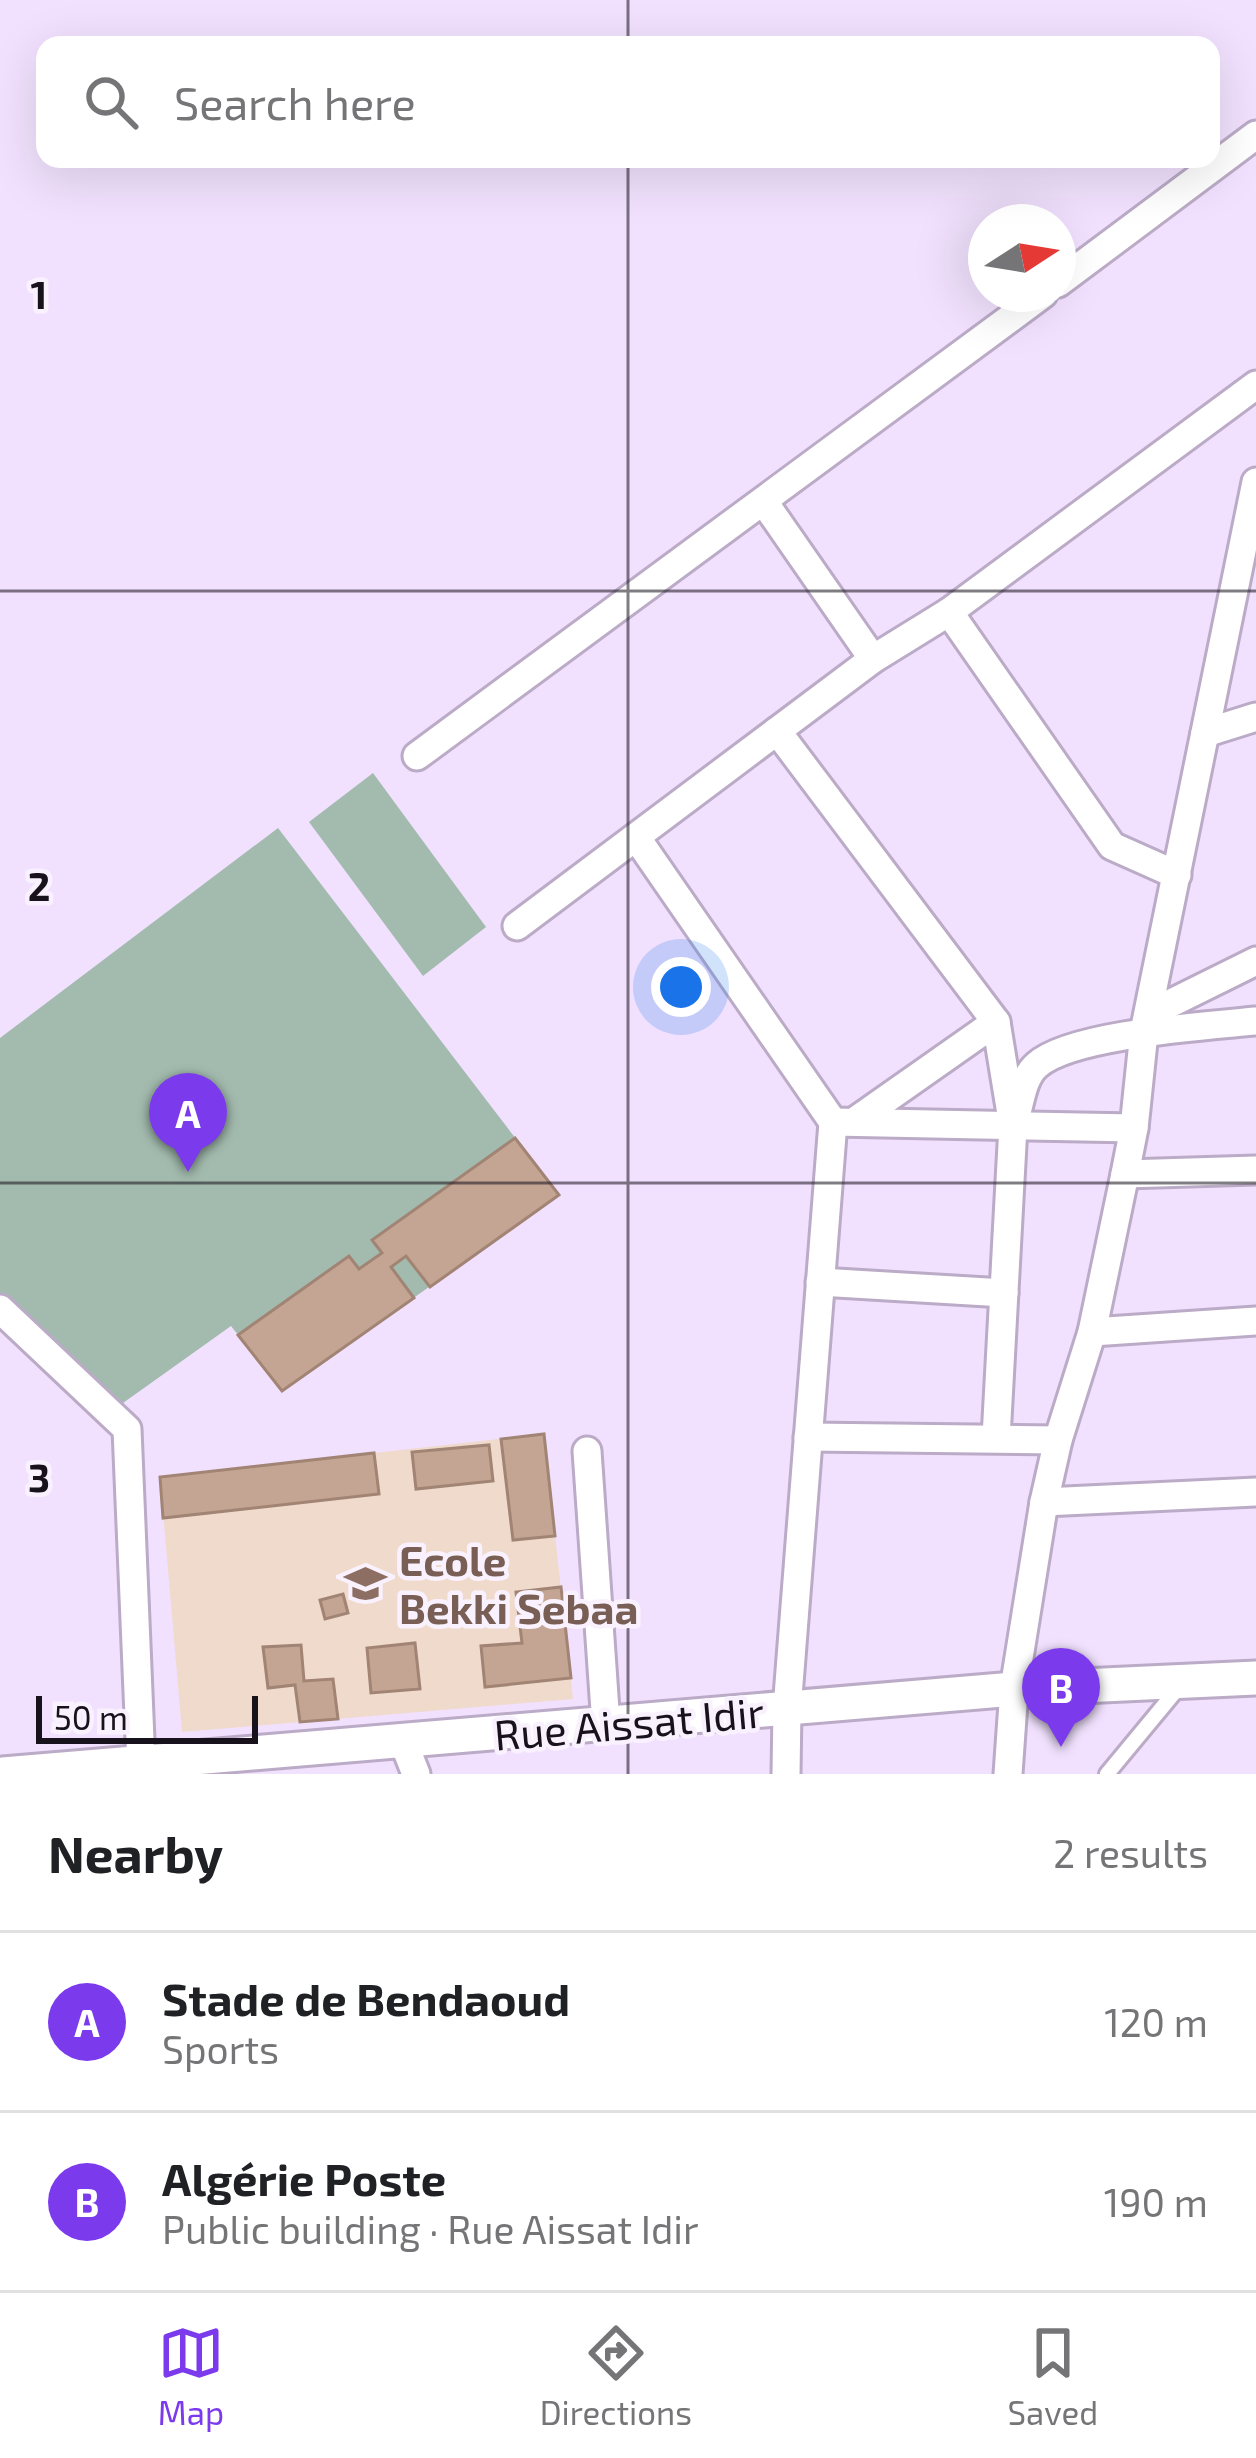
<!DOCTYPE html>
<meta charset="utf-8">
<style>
body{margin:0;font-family:"Exo 2",sans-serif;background:#f2f2f2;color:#202124}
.compass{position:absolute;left:968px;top:204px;width:108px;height:108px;border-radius:50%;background:#fff;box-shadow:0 12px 48px #0002;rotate:78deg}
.scale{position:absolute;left:36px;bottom:30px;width:222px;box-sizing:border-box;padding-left:12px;border:6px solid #18121c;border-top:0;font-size:33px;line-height:42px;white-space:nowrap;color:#18121c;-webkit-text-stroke:9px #f9f2fe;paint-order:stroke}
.you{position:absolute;left:681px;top:987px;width:42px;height:42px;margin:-30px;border:9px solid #fff;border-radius:50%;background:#1a73e8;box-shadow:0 0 0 18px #1a73e833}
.badge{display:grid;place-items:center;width:78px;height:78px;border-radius:50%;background:#7c3aed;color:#fff;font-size:39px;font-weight:700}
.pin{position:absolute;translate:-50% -99px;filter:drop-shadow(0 3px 6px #0008)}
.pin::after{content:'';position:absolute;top:63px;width:42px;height:36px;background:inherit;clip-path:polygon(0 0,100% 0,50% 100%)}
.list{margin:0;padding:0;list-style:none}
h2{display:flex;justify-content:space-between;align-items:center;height:156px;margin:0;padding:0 48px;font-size:51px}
h2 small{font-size:39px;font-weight:400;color:#757577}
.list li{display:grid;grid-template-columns:78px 1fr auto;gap:36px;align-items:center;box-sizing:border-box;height:180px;padding:0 48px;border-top:3px solid #e0e0e0}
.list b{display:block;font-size:45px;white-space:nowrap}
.list p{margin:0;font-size:39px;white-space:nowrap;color:#757577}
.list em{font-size:39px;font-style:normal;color:#757577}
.icon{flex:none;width:66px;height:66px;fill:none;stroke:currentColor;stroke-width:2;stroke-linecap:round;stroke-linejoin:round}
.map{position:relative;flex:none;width:1256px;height:1774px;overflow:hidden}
.search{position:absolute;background:#fff;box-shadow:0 12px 48px #0002;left:36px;right:36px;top:36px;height:132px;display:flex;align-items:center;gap:30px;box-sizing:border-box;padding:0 42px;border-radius:24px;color:#757577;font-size:45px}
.sheet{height:516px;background:#fff}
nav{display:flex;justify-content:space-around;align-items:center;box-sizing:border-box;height:168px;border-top:3px solid #e0e0e0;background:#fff;font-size:33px;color:#757577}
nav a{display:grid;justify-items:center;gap:6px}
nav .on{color:#7c3aed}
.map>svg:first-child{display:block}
.education{fill:#efdacc}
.green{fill:#a3bbae}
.building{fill:#c4a593;stroke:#a18474;stroke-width:3}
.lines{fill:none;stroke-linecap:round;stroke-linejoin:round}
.service-casing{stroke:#bbabc7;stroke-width:20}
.minor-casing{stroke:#bbabc7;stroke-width:33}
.tertiary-casing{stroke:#bbabc7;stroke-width:39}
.service{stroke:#fff;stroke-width:14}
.minor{stroke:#fff;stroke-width:27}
.tertiary{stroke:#fff;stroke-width:33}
.grid{fill:none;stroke:#18121c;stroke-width:3;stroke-opacity:0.55}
.labels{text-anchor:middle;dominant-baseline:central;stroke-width:9;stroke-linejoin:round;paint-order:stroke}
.education-label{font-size:42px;font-weight:bold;fill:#785e54;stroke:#f9f2fe;text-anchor:start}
.street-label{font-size:42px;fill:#18121c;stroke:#f9f2fe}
.grid-label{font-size:39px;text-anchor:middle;font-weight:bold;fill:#18121c;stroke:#f9f2fe;stroke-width:9;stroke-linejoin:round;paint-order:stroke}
</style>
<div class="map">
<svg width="1256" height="1774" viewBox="0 0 1256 1774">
<rect width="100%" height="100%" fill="#f1e1fe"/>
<path class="education" d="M544 1434 573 1699 182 1732 160 1477Z"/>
<g class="green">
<path d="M373 773 486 927 423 976 309 822Z"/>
<path d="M278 828 559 1195 282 1391 231 1326 123 1403 104 1397 0 1297V1038Z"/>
</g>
<g class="building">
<path d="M515 1138 559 1195 430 1287 406 1256 391 1267 414 1298 282 1391 238 1335 349 1256 359 1269 382 1253 372 1240Z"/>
<path d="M544 1434 555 1536 513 1540 501 1439Z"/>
<path d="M489 1445 493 1481 416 1489 412 1452Z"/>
<path d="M374 1453 379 1494 163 1518 160 1477Z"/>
<path d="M561 1587 571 1678 485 1687 481 1646 522 1643 516 1592Z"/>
<path d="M343 1594 348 1613 325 1619 320 1600Z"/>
<path d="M415 1643 420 1689 371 1693 367 1648Z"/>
<path d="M301 1645 304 1681 333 1679 338 1719 300 1722 295 1685 268 1688 263 1647Z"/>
</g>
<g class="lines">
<defs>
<path id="service" d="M1107 1774 1179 1687"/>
<g id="minor">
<path d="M1058 283 1256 135"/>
<path d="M764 502 873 659"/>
<path d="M949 612 1112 846 1177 875"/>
<path d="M777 731 996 1022 1013 1126 996 1438"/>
<path d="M1205 733 1256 717"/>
<path d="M417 756 1043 294"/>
<path d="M636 837 833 1122 787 1709 786 1774"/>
<path d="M517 926 873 659 949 612 1256 385"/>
<path d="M1149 1014 1256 961"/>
<path d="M1016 1116C1021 1099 1023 1077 1037 1065 1072 1034 1207 1026 1256 1021"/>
<path d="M855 1121 996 1022"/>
<path d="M833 1122 1134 1128"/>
<path d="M1125 1174 1256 1170"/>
<path d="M820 1282 1004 1293"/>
<path d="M0 1309 127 1429 141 1764"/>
<path d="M1092 1332 1256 1321"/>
<path d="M808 1437 1058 1440"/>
<path d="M587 1451 606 1725"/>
<path d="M1044 1502 1256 1492"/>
<path d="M403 1741 416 1774"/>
<path d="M1008 1774 1014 1689 1044 1502 1058 1440 1092 1332 1125 1174 1134 1128 1144 1032 1256 482"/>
</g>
<path id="tertiary" d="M3 1774 1014 1689 1256 1678"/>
</defs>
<use href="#service" class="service-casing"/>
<use href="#minor" class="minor-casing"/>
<use href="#tertiary" class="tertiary-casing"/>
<use href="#service" class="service"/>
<use href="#minor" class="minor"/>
<use href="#tertiary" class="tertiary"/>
</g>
<path class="grid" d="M628 0V45M628 159V1774M0 591H1256M0 1183H1256"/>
<defs>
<symbol id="school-bare" viewBox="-9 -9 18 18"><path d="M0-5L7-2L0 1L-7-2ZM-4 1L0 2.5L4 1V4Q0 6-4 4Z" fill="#8d6e63" stroke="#f9f2fe" stroke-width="2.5" paint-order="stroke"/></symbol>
</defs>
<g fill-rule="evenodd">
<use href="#school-bare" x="336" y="1554" width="59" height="59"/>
</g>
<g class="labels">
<g class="education-label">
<text x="399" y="1559">Ecole<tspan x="399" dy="48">Bekki Sebaa</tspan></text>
</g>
<g class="street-label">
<text transform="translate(629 1722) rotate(-5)">Rue Aissat Idir</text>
</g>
</g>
<g class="grid-label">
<text x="39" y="309">1</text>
<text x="39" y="901">2</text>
<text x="39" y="1492">3</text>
</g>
</svg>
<svg class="compass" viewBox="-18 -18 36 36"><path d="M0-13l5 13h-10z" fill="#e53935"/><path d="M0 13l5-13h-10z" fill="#757577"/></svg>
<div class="scale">50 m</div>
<div class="you"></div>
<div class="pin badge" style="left:188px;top:1172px">A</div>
<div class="pin badge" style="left:1061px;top:1747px">B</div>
<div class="search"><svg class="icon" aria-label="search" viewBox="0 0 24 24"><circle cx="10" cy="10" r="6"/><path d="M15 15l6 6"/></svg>Search here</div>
</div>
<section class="sheet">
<h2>Nearby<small>2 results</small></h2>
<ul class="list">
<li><span class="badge">A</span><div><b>Stade de Bendaoud</b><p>Sports</p></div><em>120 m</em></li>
<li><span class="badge">B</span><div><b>Algérie Poste</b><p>Public building · Rue Aissat Idir</p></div><em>190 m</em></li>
</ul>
</section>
<nav>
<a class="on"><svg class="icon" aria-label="map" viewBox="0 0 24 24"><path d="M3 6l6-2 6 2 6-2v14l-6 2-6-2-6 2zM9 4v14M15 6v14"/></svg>Map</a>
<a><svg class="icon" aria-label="directions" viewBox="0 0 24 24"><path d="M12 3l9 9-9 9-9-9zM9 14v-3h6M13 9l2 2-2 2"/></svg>Directions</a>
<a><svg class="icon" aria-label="saved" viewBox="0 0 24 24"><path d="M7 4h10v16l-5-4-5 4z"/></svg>Saved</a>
</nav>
